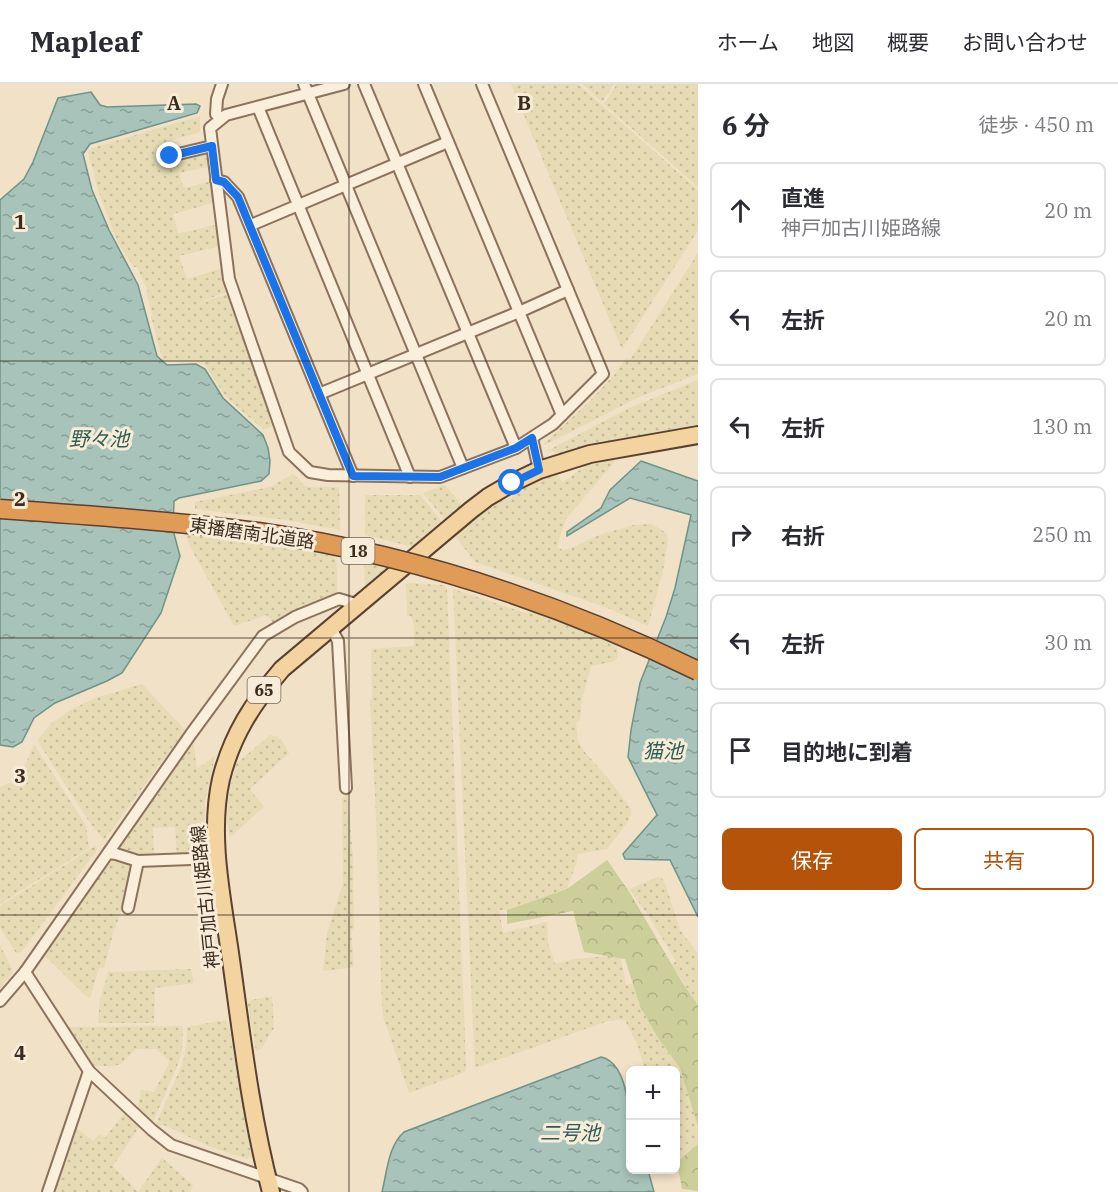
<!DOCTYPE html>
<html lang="ja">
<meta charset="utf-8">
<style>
body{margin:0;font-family:"IBM Plex Serif","Noto Sans JP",serif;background:#f2f2f3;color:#2b2b33}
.controls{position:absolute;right:18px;bottom:18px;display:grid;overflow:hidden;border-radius:9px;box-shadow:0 3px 9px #0003}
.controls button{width:54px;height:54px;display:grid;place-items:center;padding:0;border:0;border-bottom:2px solid #e1e1e2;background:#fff;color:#2b2b33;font:30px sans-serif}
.stop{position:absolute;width:18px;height:18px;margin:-14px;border:4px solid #1a73e8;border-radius:50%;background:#fff}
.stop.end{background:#1a73e8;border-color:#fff;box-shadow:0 2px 6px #0008}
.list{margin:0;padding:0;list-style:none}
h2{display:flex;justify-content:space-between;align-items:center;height:78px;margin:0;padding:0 24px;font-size:26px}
h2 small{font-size:20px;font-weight:400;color:#7c7c81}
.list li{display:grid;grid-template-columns:39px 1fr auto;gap:18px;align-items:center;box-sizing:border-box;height:96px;margin:0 12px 12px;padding:0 12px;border:2px solid #e1e1e2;border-radius:9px}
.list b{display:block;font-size:22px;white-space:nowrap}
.list p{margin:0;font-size:20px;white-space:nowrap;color:#7c7c81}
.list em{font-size:20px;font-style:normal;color:#7c7c81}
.actions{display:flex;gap:12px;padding:18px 24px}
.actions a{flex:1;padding:14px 0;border:2px solid #b45309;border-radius:9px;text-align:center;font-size:21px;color:#b45309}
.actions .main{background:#b45309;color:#fff}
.icon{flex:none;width:33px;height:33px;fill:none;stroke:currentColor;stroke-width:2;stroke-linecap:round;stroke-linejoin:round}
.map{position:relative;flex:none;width:698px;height:1108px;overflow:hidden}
header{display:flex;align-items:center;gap:36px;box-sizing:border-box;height:84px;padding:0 30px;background:#fff;border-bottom:2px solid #e1e1e2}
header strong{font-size:28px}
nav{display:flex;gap:33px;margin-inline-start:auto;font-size:21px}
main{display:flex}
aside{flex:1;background:#fff}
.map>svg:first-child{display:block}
.farmland{fill:url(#farmland-dots)}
.forest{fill:url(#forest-crowns)}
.water{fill:url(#water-ripples);stroke:#6e9387;stroke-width:1.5}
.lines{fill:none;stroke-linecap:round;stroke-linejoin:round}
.minor-casing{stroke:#8c725c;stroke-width:14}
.primary-casing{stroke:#5a4130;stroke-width:20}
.minor{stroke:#faefdb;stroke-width:10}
.primary{stroke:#f3d39f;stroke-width:16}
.motorway-bridge-casing{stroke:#5a4130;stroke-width:21;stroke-linecap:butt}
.motorway-bridge{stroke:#e09b57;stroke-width:18}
.route{stroke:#1a73e8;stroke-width:8}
.grid{fill:none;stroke:#3c2c20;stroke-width:1.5;stroke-opacity:0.55}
.labels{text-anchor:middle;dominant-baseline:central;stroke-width:6;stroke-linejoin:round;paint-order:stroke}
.shield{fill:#f7ecd7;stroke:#746657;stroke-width:1.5}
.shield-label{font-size:16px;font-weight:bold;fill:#3c2c20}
.street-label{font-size:18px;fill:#3c2c20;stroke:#f7ecd7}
.water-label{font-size:20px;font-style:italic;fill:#2f5c56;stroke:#f7ecd7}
.grid-label{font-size:20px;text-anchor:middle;font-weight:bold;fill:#3c2c20;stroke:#f7ecd7;stroke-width:6;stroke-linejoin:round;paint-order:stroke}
</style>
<header>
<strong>Mapleaf</strong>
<nav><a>ホーム</a><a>地図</a><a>概要</a><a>お問い合わせ</a></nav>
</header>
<main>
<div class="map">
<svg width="698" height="1108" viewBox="0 0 698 1108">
<defs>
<pattern id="farmland-dots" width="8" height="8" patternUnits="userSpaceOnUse" patternTransform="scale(1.5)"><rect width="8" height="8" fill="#e6dbb4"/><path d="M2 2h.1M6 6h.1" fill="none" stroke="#c6bc9a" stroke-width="1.8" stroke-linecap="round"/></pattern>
<pattern id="forest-crowns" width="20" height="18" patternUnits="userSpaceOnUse" patternTransform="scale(1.5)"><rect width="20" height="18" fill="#cccf9a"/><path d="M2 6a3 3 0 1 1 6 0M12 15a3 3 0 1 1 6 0" fill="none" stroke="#b0b284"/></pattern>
<pattern id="water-ripples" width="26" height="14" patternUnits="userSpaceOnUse" patternTransform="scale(1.5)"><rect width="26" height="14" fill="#a8c4ba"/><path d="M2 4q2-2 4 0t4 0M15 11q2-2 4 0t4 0" fill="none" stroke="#8a9f97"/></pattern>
</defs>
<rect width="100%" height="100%" fill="#f0e1c7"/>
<g class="farmland">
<path d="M511 0H578L698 106V146L622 265Z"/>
<path d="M582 0H614L602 18Z"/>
<path d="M617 0H698V103L604 20Z"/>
<path d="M200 32V48L165 58 170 75 210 65 212 82 179 89 183 102 186 104 211 97 214 98 216 118 173 130 178 150 219 140 221 162 179 172 187 195 223 184 229 207 197 219 229 210 237 233 233 235 236 234 238 238 275 341 266 345H263L226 313 204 280 196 277 165 278 162 274 152 236 151 233 153 232 146 209 148 208 147 205 137 183H134L118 159 99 109 88 68 92 64Z"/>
<path d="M698 169V290L639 313 545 361 544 360 553 351 587 320 615 290 626 274 630 276Z"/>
<path d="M698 296V343L567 368 559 369 547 367 629 324Z"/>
<path d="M613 375 615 377 566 435 559 455 558 464 563 466 571 464 602 450 634 441 651 440 662 446 667 451 668 457 663 487 648 542 608 524 475 478 453 449 502 412 507 416 535 397 555 388 563 398 591 378Z"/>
<path d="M293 390 305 402 310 403H339L340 446 287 436 195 425V418L270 403Z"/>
<path d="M445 401 462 421 444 437 442 432 423 409Z"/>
<path d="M365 411H420L442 438 414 463 365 451Z"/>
<path d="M186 446 332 467 337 480V510L274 540 267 531 234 542 193 468 185 451Z"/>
<path d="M364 478 390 484 374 498 365 502Z"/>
<path d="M406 499 443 501 447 505 466 981 465 988 409 1009 383 932 382 923 376 730 370 617 372 614 371 565 414 562V542L411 532H407Z"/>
<path d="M453 505 525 529 531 528 616 555 618 572 615 577 591 582 582 615 580 636 576 639 578 657 583 666 607 693 631 725V731L627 739 607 765 577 770V777L567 805 507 826H499L503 849 547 838 548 860 555 880 574 875 620 871 626 901 633 900 640 922 658 954 680 984 692 1019 698 1042V1060L680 1075 676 1076V986H645L638 962 625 936 608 937 475 984Z"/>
<path d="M142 600 185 646 104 756 88 736 37 656 52 639 74 624 98 613Z"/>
<path d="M270 651 281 655 289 669 250 705 264 723 230 753 227 739 228 714 236 680Z"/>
<path d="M193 657 197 685 215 672 205 717 204 772 177 773 175 743 153 744 154 773 141 774 119 766 174 683Z"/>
<path d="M34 660 86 742 89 764 0 820V703L11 698 21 691Z"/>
<path d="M346 711H348L353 775 354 843 351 848 354 883 323 887 327 849 343 799 342 740V715Z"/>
<path d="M95 762 97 766 39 844 21 868 16 869 0 843V822Z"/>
<path d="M109 777 132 779V785L123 823 114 846 104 884H99L90 914 87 913 46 873V869Z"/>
<path d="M658 793 662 794 666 802 680 846 698 870V921L672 881 676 877 648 831 629 805Z"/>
<path d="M0 861 13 887 0 905Z"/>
<path d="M191 885 194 899 155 904 154 939H100L98 937 100 917 108 888Z"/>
<path d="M272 912 274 944 261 965 256 967 248 920 252 916Z"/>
<path d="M226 936 229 942 251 1071 247 1075 208 1062 164 1041 159 1042 156 1040 182 981 186 966 187 943Z"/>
<path d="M183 942 182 966 178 980 152 1040 137 1026 141 1006 154 1008 170 977 156 965H136L121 980 114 982H94L69 943Z"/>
<path d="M124 1029 139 1043 113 1082 138 1108 162 1074 193 1101 190 1108H51L73 1041 93 1057 99 1050 105 1054Z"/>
</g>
<g class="forest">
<path d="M607 776 630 809 682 898 698 921V1042L680 984 658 954 640 922 625 875 584 868 573 827 507 840V826L567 805Z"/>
<path d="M698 1060V1107L682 1105 677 1078Z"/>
</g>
<g class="water">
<path d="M91 8 100 21 107 23 196 20 200 22 197 29 90 60 83 70 92 106 109 146 138 201 157 272 167 281 196 280 205 285 223 314 263 351 268 364 270 377 269 390 261 397 179 414 174 417 173 446 180 472 161 529 122 589 107 597 55 619 34 634 22 658 13 663 0 661V116L24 95 33 78 58 14Z"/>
<path d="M641 377 698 397V833L670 776 625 775 623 770 657 731 628 673 631 646 640 599 666 533 675 504 691 431 630 414 567 452V448L601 424 610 406Z"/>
<path d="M601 973C635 980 630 1058 630 1086H648L654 1108H382C387 1088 388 1062 404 1048Z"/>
</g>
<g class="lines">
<defs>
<g id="minor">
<path d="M304 0 463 384"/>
<path d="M344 0 226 31 210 44 229 195 289 368 310 388 328 391 440 393 516 364 539 349 553 340 603 290 482 0"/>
<path d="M364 0 516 364"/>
<path d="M424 0 562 331"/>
<path d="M258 23 410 393"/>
<path d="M220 34 216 30 217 15 222 0"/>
<path d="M170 72 212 62"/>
<path d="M216 96 224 98 238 113 353 392"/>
<path d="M251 141 448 58"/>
<path d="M319 310 519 228 568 206"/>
<path d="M532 354 539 386"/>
<path d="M331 544 338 557 346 704"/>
<path d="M109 769 116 770 138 777 218 774"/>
<path d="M128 824 138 777"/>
<path d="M25 888 89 987 152 1046 171 1061 299 1105 302 1108"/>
<path d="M0 917 25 888 191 650 263 552 295 533 339 515 359 521"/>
<path d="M48 1108 89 987"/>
</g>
<path id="primary" d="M271 1108C251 1032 242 954 231 876 223 818 208 753 221 695 232 651 253 619 282 585L471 426 488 413 512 399 539 386 590 370 698 351"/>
</defs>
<use href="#minor" class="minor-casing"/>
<use href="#primary" class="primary-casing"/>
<use href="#minor" class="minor"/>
<use href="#primary" class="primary"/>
<defs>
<path id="motorway-bridge" d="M0 425C86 431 172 437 258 448 411 470 559 519 698 587"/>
</defs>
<use href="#motorway-bridge" class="motorway-bridge-casing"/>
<use href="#motorway-bridge" class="motorway-bridge"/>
</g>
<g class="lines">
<path class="route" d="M170 72 212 62 216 96 224 98 238 113 353 392 440 393 516 364 532 354 539 386 512 399"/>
</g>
<path class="grid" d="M349 0V1108M0 277H698M0 554H698M0 831H698"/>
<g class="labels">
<g class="shield">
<rect x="341.5" y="454" width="33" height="26" rx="4.5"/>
<rect x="247.5" y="593" width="33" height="26" rx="4.5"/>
</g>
<g class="shield-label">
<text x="358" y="467">18</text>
<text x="264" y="606">65</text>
</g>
<g class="street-label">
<text transform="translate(252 449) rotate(8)">東播磨南北道路</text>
<text transform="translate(205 813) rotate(-96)">神戸加古川姫路線</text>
</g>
<g class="water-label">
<text x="99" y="354">野々池</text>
<text x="663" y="666">猫池</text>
<text x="570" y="1048">二号池</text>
</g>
</g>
<g class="grid-label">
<text x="174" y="26">A</text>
<text x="524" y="26">B</text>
<text x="20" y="145">1</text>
<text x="20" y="422">2</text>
<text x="20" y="699">3</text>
<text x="20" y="976">4</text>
</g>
</svg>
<div class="controls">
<button>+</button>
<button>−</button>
</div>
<div class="stop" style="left:512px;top:399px"></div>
<div class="stop end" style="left:170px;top:72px"></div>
</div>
<aside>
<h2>6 分<small>徒歩 · 450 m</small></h2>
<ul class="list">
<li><svg class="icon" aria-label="ahead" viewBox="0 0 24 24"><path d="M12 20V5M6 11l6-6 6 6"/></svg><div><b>直進</b><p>神戸加古川姫路線</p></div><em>20 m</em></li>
<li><svg class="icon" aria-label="left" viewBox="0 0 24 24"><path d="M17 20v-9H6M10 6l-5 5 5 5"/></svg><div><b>左折</b></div><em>20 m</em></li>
<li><svg class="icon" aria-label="left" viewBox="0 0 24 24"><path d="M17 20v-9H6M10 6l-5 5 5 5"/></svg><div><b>左折</b></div><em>130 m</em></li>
<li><svg class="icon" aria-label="right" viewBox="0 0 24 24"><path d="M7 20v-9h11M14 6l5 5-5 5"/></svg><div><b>右折</b></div><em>250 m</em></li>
<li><svg class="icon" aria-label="left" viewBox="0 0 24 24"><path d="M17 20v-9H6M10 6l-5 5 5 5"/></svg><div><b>左折</b></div><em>30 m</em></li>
<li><svg class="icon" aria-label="arrive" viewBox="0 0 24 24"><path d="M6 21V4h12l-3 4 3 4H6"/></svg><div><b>目的地に到着</b></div></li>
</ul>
<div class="actions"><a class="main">保存</a><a>共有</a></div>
</aside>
</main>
